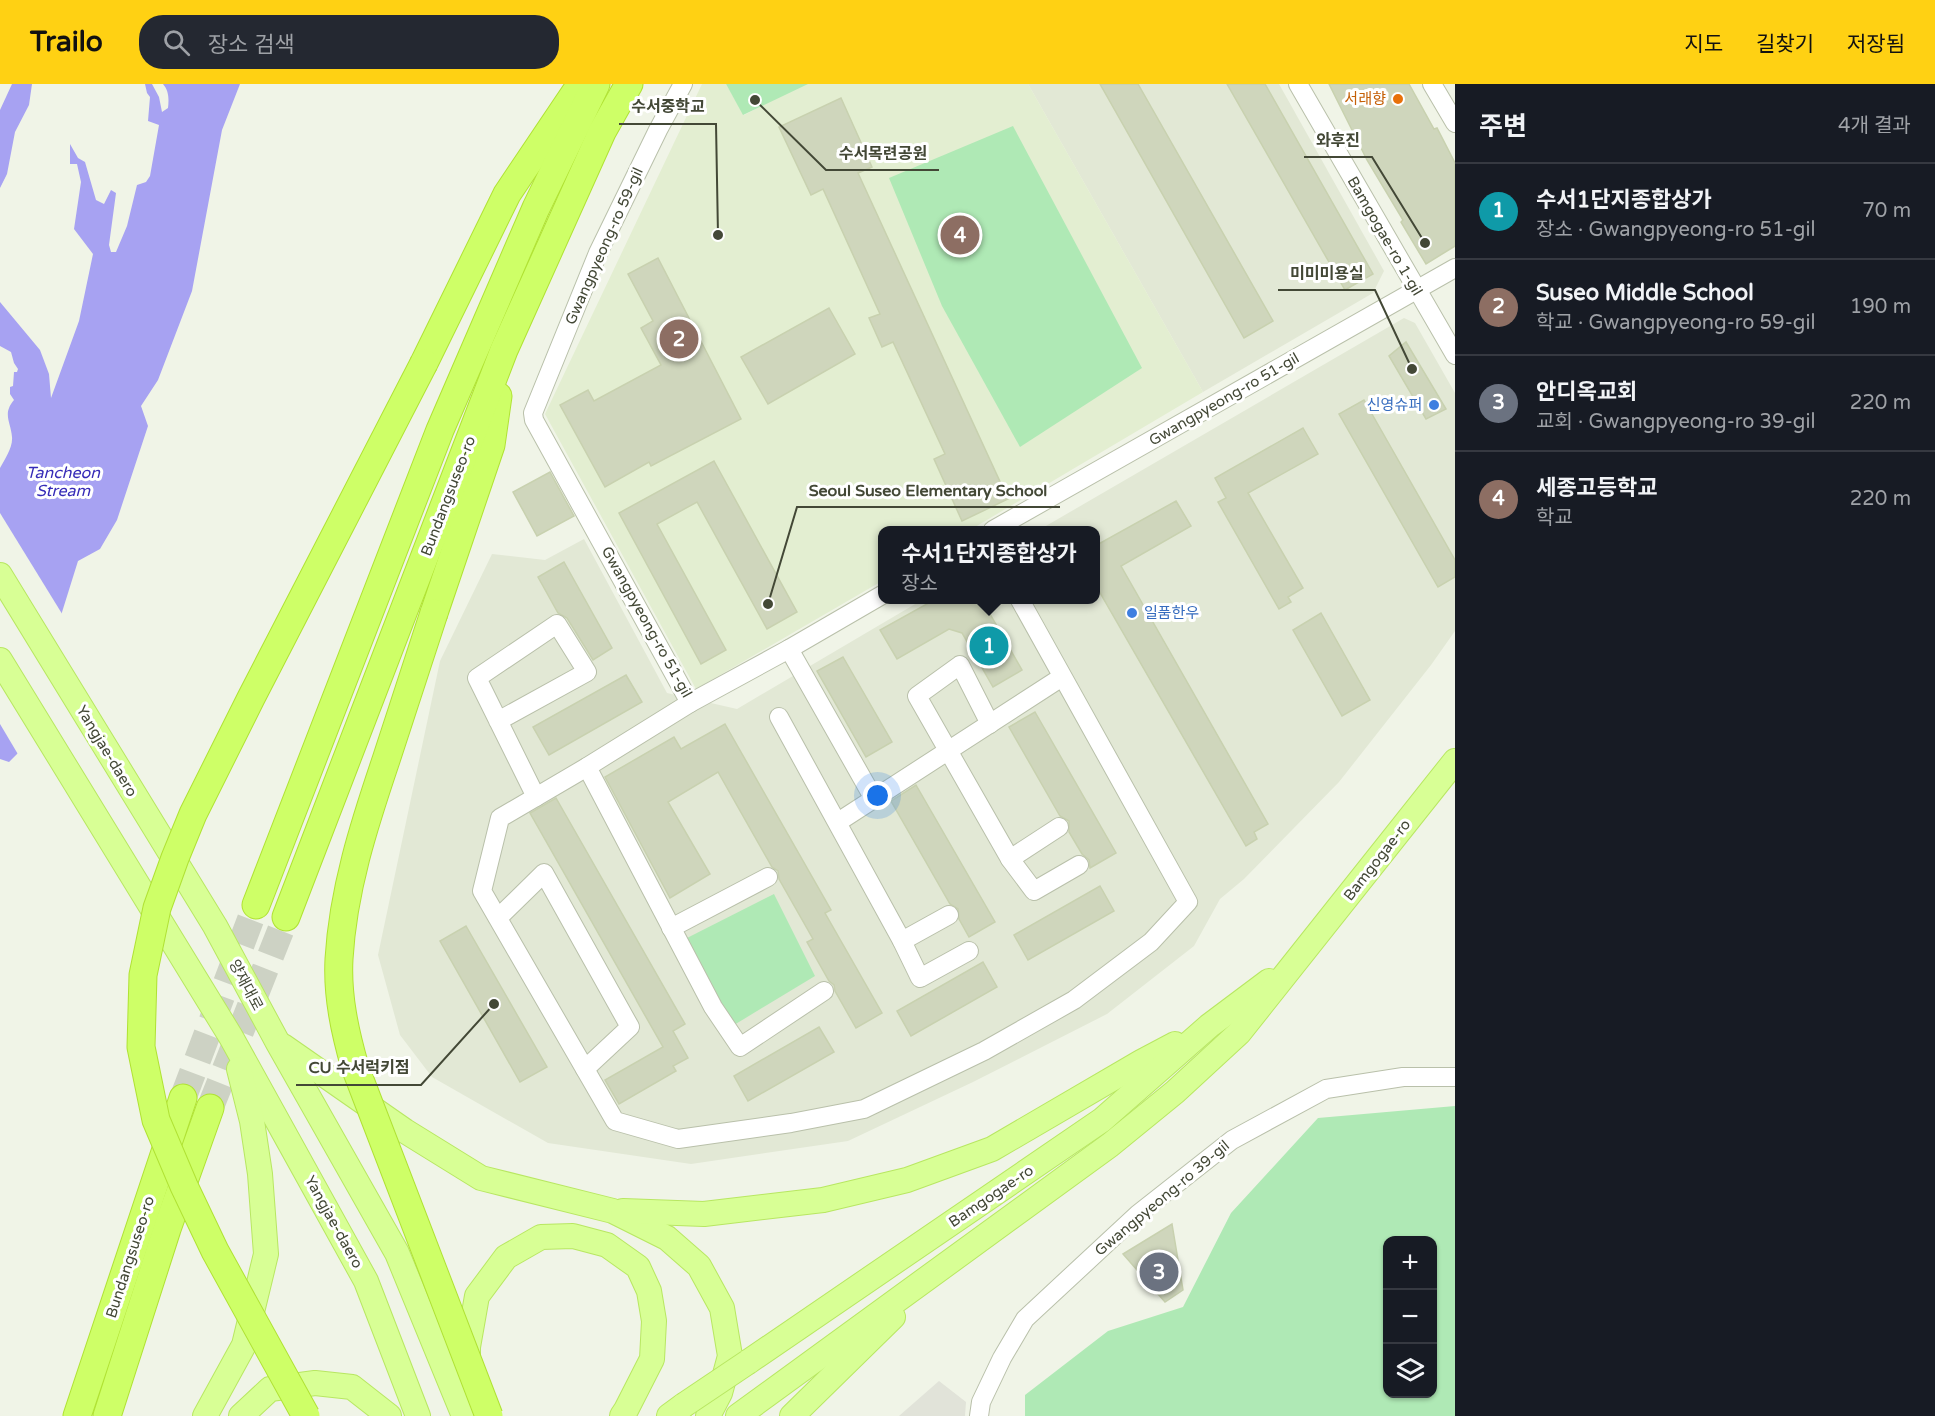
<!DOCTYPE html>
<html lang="ko">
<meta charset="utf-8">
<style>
body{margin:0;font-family:"Varela Round","Noto Sans KR",sans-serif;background:#242831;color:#f1f3f6}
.controls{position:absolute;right:18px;bottom:18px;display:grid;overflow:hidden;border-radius:12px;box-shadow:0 2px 4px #0004}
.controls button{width:54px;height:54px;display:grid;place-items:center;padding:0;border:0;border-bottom:2px solid #363941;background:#171b24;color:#f1f3f6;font:30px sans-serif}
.you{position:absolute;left:878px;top:712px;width:21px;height:21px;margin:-15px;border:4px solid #fff;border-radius:50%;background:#1a73e8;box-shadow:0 0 0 9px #1a73e833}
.badge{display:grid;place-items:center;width:39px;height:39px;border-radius:50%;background:#ffd113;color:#fff;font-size:20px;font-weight:700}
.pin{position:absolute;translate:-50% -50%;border:3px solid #fff;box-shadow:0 2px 6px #0006}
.popup{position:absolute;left:878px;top:442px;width:222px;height:78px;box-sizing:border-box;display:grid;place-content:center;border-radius:12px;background:#171b24;filter:drop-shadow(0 2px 4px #0005);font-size:20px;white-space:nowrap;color:#9ea1a6}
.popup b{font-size:22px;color:#f1f3f6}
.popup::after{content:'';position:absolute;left:50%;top:100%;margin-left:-12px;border:12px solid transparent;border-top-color:#171b24}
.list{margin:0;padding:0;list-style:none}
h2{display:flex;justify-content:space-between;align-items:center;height:78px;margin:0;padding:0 24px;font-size:26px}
h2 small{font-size:20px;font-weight:400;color:#9ea1a6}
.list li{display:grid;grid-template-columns:39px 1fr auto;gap:18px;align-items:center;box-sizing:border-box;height:96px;padding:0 24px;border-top:2px solid #363941}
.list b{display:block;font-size:22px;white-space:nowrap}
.list p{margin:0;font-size:20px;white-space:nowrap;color:#9ea1a6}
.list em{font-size:20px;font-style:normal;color:#9ea1a6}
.icon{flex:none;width:33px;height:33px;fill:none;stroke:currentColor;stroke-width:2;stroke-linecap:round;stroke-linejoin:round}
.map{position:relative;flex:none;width:1455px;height:1332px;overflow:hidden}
header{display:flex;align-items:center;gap:36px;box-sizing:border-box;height:84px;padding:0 30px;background:#ffd113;color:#111}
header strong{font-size:28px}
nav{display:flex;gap:33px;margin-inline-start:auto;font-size:21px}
.search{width:420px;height:54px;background:#242831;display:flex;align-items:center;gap:15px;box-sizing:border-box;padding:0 21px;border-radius:24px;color:#9ea1a6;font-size:22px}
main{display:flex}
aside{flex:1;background:#171b24}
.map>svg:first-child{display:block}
.residential{fill:#e2e8d5}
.industrial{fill:#e1e3d9}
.education{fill:#e3eed1}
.green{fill:#afe9b5;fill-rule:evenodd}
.water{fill:#a7a2f2}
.pier{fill:#f0f4e7}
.building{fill:#cfd6bc;stroke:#c8d1af;stroke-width:1.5}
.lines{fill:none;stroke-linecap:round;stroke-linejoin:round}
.highway-tunnel{stroke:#cdd2c4;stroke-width:27;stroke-dasharray:27 14;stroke-linecap:butt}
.minor-casing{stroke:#b9c0aa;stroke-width:20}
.major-casing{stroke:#b8e762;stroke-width:26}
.highway-casing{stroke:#b0e234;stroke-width:29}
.minor{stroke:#fff;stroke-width:18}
.major{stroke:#d8ff95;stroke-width:24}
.highway{stroke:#ceff67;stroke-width:27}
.major-bridge-casing{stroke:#b8e762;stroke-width:26;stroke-linecap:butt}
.highway-bridge-casing{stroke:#b0e234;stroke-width:29;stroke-linecap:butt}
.major-bridge{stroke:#d8ff95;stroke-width:24}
.highway-bridge{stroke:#ceff67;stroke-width:27}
.food-dot{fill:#e8710a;stroke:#fff;stroke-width:2}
.shop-dot{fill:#3f7fe0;stroke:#fff;stroke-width:2}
.labels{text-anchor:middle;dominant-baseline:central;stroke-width:6;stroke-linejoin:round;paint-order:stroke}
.food-label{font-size:15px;fill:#c56008;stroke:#fff;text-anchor:end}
.street-label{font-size:15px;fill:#434836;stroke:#fff}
.shop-label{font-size:15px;fill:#366cbe;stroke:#fff;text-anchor:end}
.water-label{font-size:16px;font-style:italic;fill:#362bb7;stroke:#fff}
.leader{fill:none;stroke:#434836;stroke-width:2}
.callout-dot{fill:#434836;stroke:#fff;stroke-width:2}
.callout-label{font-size:16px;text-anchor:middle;font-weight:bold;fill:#434836;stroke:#fff;stroke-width:6;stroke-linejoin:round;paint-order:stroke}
</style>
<header>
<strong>Trailo</strong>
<div class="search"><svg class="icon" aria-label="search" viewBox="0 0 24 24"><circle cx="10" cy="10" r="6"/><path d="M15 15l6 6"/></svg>장소 검색</div>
<nav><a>지도</a><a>길찾기</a><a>저장됨</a></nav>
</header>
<main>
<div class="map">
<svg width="1455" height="1332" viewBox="0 0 1455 1332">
<rect width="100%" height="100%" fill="#f0f4e7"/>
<g class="residential">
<path d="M1028 0H1279L1384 187 1373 209 1203 308Z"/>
<path d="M1404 234 1415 239 1455 309V547L1431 581 1339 698 1244 795 1220 815 1194 862 1107 930 973 998 848 1057 691 1080 548 1059 432 993 400 951 378 871 440 577 492 470 545 476 584 455 667 609 737 625 922 516H1096V446H1039Z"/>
</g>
<path class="industrial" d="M939 1297 966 1318 965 1332H899Z"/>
<path class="education" d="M702 0H726L744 31 804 0H1028L1203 308 970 446H882V497L696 605 545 330Z"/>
<g class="green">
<path d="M726 0H808L743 31Z"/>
<path d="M1013 42 1142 284 1020 363 942 222 889 94Z"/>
<path d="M774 810 815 892 734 941 685 855Z"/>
<path d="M1455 1022V1332H1025V1311L1108 1247 1183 1223 1231 1129 1318 1034ZM1432 1156V1310H1388V1156Z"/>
</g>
<g class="water">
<path d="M12 0H32L29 21 15 48 7 90 0 104V26Z"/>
<path d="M145 0H152L159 13 162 28 168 24C169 15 169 7 163 0H240L222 46 192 207 158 296 141 322 148 342 117 436 100 465 78 477 18 669 9 678 0 675V384C5 375 13 363 12 353 11 338 2 330 14 316L10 310V303L13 302 14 288H17L18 285 14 279 11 268 0 262V218L40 266 49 290 51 314 79 237 93 170 74 145 81 98 77 80H70V60L78 74 85 78 96 116 104 120 111 106 116 109 109 161 111 168H116L127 142 137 101 146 98 150 92 159 41 148 37 150 13 147 9Z"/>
</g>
<path class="pier" d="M0 429 64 533 19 672 0 640Z"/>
<g class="building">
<path d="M1100 0H1138L1273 237 1244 254Z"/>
<path d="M1227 0H1265L1373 190 1345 206Z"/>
<path d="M1329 0H1409L1434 45 1437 44 1455 79V162L1426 180 1401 138 1403 136 1367 76Z"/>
<path d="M841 14 872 83 858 89 1008 415 962 437 934 375 945 370 893 258 882 263 869 234 880 230 823 105 811 111 779 43Z"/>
<path d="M658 174 741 335 651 382 649 378 605 403 560 321 588 306 594 317 661 281 641 244 653 237 628 190Z"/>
<path d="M829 224 855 270 768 320 741 273Z"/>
<path d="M1406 258 1446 325 1426 335 1389 272Z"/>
<path d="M1364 316 1455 476V493L1438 503 1339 330Z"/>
<path d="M1303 344 1318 370 1248 409 1303 504 1288 513 1291 518 1279 525 1218 418 1226 414 1215 394Z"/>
<path d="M714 377 797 528 767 545 697 418 657 440 726 566 701 580 619 429Z"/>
<path d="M550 388 574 432 537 452 513 408Z"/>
<path d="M1176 417 1191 442 1121 482 1268 740 1254 748 1257 755 1246 762 1095 500V462Z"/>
<path d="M564 478 612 564 593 576 567 534 558 529 538 493Z"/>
<path d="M934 516H982L1022 586 993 603 962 549 949 545 897 575 880 546Z"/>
<path d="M1321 529 1370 616 1342 632 1293 546Z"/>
<path d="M843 573 892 658 866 673 817 587Z"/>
<path d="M626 591 642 618 549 671 533 643Z"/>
<path d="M1035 628 1116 769 1090 784 1089 776 1082 770 1069 748V737L1060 732 1009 643Z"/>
<path d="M725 640 831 826 825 829 882 929 856 944 835 907 834 901 829 897 807 858 813 855 779 795 778 787 772 783 718 688 668 718 710 790 670 814 605 693 674 653 681 665Z"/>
<path d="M916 701 995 838 969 853 959 835 958 825 950 820 891 717Z"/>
<path d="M556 714 685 940 673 947 688 974 673 982 676 987 619 1020 605 996 663 963 530 729Z"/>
<path d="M1100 802 1114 827 1028 876 1014 851Z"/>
<path d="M466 842 547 983 520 998 440 857Z"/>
<path d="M983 878 997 903 911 952 897 927Z"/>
<path d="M819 943 834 968 748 1017 734 992Z"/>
<path d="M1172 1140 1183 1206 1165 1218 1123 1170Z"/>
</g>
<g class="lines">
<g class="highway-tunnel">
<path d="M183 1014 256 821"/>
<path d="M210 1024 286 833"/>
</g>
<defs>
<g id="minor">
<path d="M683 0 658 46 598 169 533 329 534 336 690 619 789 565 882 511"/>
<path d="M1298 0 1455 271"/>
<path d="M1432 0 1455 39"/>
<path d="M993 446 1455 184"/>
<path d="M789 565 874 715"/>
<path d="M690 619 587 683 500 734 482 807 615 1037 678 1055 791 1039 864 1025 984 967 1074 916 1151 858 1188 818 1020 516"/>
<path d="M779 633 902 857 949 831"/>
<path d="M498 637 587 588 557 540 477 594 536 713"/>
<path d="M990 640 960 581 917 612 1010 775 1059 743"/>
<path d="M587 683 713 923 740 963 824 907"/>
<path d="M838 738 1062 593"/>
<path d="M1010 775 1034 807 1079 781"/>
<path d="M498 834 544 789 630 943 585 985"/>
<path d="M671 844 768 793"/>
<path d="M902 857 920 894 969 867"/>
<path d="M979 1332 981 1318 1002 1274 1025 1235 1138 1130 1232 1056 1326 1005 1403 993H1455"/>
</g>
<g id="major">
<path d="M0 491 215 842 278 959 397 1169 464 1332"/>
<path d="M0 576 231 953 366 1197 418 1332"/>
<path d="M283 962 405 1047 481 1094 613 1127 667 1154 699 1182 722 1224 730 1272 720 1309 708 1332"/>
<path d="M623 1127 704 1130 823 1116 907 1096 992 1065 1141 978 1175 960"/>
<path d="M748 1278 1102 1036 1209 942 1269 897"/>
<path d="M468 1279V1263L477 1212 506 1173 541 1153 573 1152 607 1161 638 1183 649 1207 654 1237 652 1275 626 1326 622 1332"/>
<path d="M205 1332 244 1261 266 1170 260 1090 252 1037 239 985"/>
<path d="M241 1332 270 1305 315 1299 352 1303 389 1332"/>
<path d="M669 1332 684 1321"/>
<path d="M738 1332 1110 1061 1175 1008 1239 949 1455 677"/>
<path d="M792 1332 893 1233"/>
</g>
<g id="highway">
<path d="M424 279 507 110 579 3"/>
<path d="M434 529 491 361 498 312"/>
<path d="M256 821 440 346 536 124 596 0"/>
<path d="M286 833 504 266 602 48 629 0"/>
<path d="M77 1332 183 1014"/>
<path d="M107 1332 167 1145 210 1024"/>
</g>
</defs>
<use href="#minor" class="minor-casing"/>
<use href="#major" class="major-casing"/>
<use href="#highway" class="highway-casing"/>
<use href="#minor" class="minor"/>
<use href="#major" class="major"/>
<use href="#highway" class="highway"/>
<defs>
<path id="major-bridge" d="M684 1321 748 1278"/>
<g id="highway-bridge">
<path d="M434 529C418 578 402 627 386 676 364 741 343 806 339 875 337 912 345 948 355 983L489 1332"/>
<path d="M306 1332 215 1167 184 1102 156 1036 141 963 143 891 157 824 175 774 193 730 251 614 424 279"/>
</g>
</defs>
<use href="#major-bridge" class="major-bridge-casing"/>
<use href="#highway-bridge" class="highway-bridge-casing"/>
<use href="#major-bridge" class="major-bridge"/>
<use href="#highway-bridge" class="highway-bridge"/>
</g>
<circle class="food-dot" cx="1398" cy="15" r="6"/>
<g class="shop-dot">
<circle cx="1434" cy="321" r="6"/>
<circle cx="1132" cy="529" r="6"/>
</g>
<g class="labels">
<g class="food-label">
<text x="1386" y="15">서래향</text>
</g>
<g class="street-label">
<text transform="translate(1385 152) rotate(60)">Bamgogae-ro 1-gil</text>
<text transform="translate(604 162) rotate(-66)">Gwangpyeong-ro 59-gil</text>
<text transform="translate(1224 315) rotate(-30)">Gwangpyeong-ro 51-gil</text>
<text transform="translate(448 412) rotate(-69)">Bundangsuseo-ro</text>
<text transform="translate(647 538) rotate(61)">Gwangpyeong-ro 51-gil</text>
<text transform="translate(107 667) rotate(59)">Yangjae-daero</text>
<text transform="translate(1377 776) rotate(-52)">Bamgogae-ro</text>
<text transform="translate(246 901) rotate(62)">양재대로</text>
<text transform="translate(991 1112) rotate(-34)">Bamgogae-ro</text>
<text transform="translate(1162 1114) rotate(-40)">Gwangpyeong-ro 39-gil</text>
<text transform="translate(334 1138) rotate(61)">Yangjae-daero</text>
<text transform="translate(130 1173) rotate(-72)">Bundangsuseo-ro</text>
</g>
<g class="shop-label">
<text x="1422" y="321">신영슈퍼</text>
<text x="1144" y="529" text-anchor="start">일품한우</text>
</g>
<g class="water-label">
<text x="63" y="389">Tancheon<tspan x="63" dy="18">Stream</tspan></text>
</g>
</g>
<path class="leader" d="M718 151L716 40H619M1425 159L1372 73H1304M755 16L826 86H939M1412 285L1375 206H1278M768 520L797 423H1060M494 920L421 1001H296"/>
<g class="callout-dot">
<circle cx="718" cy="151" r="6"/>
<circle cx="1425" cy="159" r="6"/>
<circle cx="755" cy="16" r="6"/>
<circle cx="1412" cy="285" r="6"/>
<circle cx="768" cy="520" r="6"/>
<circle cx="494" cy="920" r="6"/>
</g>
<g class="callout-label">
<text x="668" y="28">수서중학교</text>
<text x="1338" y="62">와후진</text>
<text x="883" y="75">수서목련공원</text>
<text x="1327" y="195">미미미용실</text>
<text x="928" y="412">Seoul Suseo Elementary School</text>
<text x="359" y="989">CU 수서럭키점</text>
</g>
</svg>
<div class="controls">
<button>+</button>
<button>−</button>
<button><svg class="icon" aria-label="layers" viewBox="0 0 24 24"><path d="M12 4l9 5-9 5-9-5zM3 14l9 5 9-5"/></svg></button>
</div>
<div class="you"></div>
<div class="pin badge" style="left:989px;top:562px;background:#0f9aa8">1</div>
<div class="popup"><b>수서1단지종합상가</b>장소</div>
<div class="pin badge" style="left:679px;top:255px;background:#8d6e63">2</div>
<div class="pin badge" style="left:1159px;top:1188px;background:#6b7280">3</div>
<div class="pin badge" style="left:960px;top:151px;background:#8d6e63">4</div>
</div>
<aside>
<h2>주변<small>4개 결과</small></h2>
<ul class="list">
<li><span class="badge" style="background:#0f9aa8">1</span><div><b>수서1단지종합상가</b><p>장소 · Gwangpyeong-ro 51-gil</p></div><em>70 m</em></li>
<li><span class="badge" style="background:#8d6e63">2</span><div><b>Suseo Middle School</b><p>학교 · Gwangpyeong-ro 59-gil</p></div><em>190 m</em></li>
<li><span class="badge" style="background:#6b7280">3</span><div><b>안디옥교회</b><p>교회 · Gwangpyeong-ro 39-gil</p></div><em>220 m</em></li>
<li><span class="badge" style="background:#8d6e63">4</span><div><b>세종고등학교</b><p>학교</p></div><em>220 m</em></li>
</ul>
</aside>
</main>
